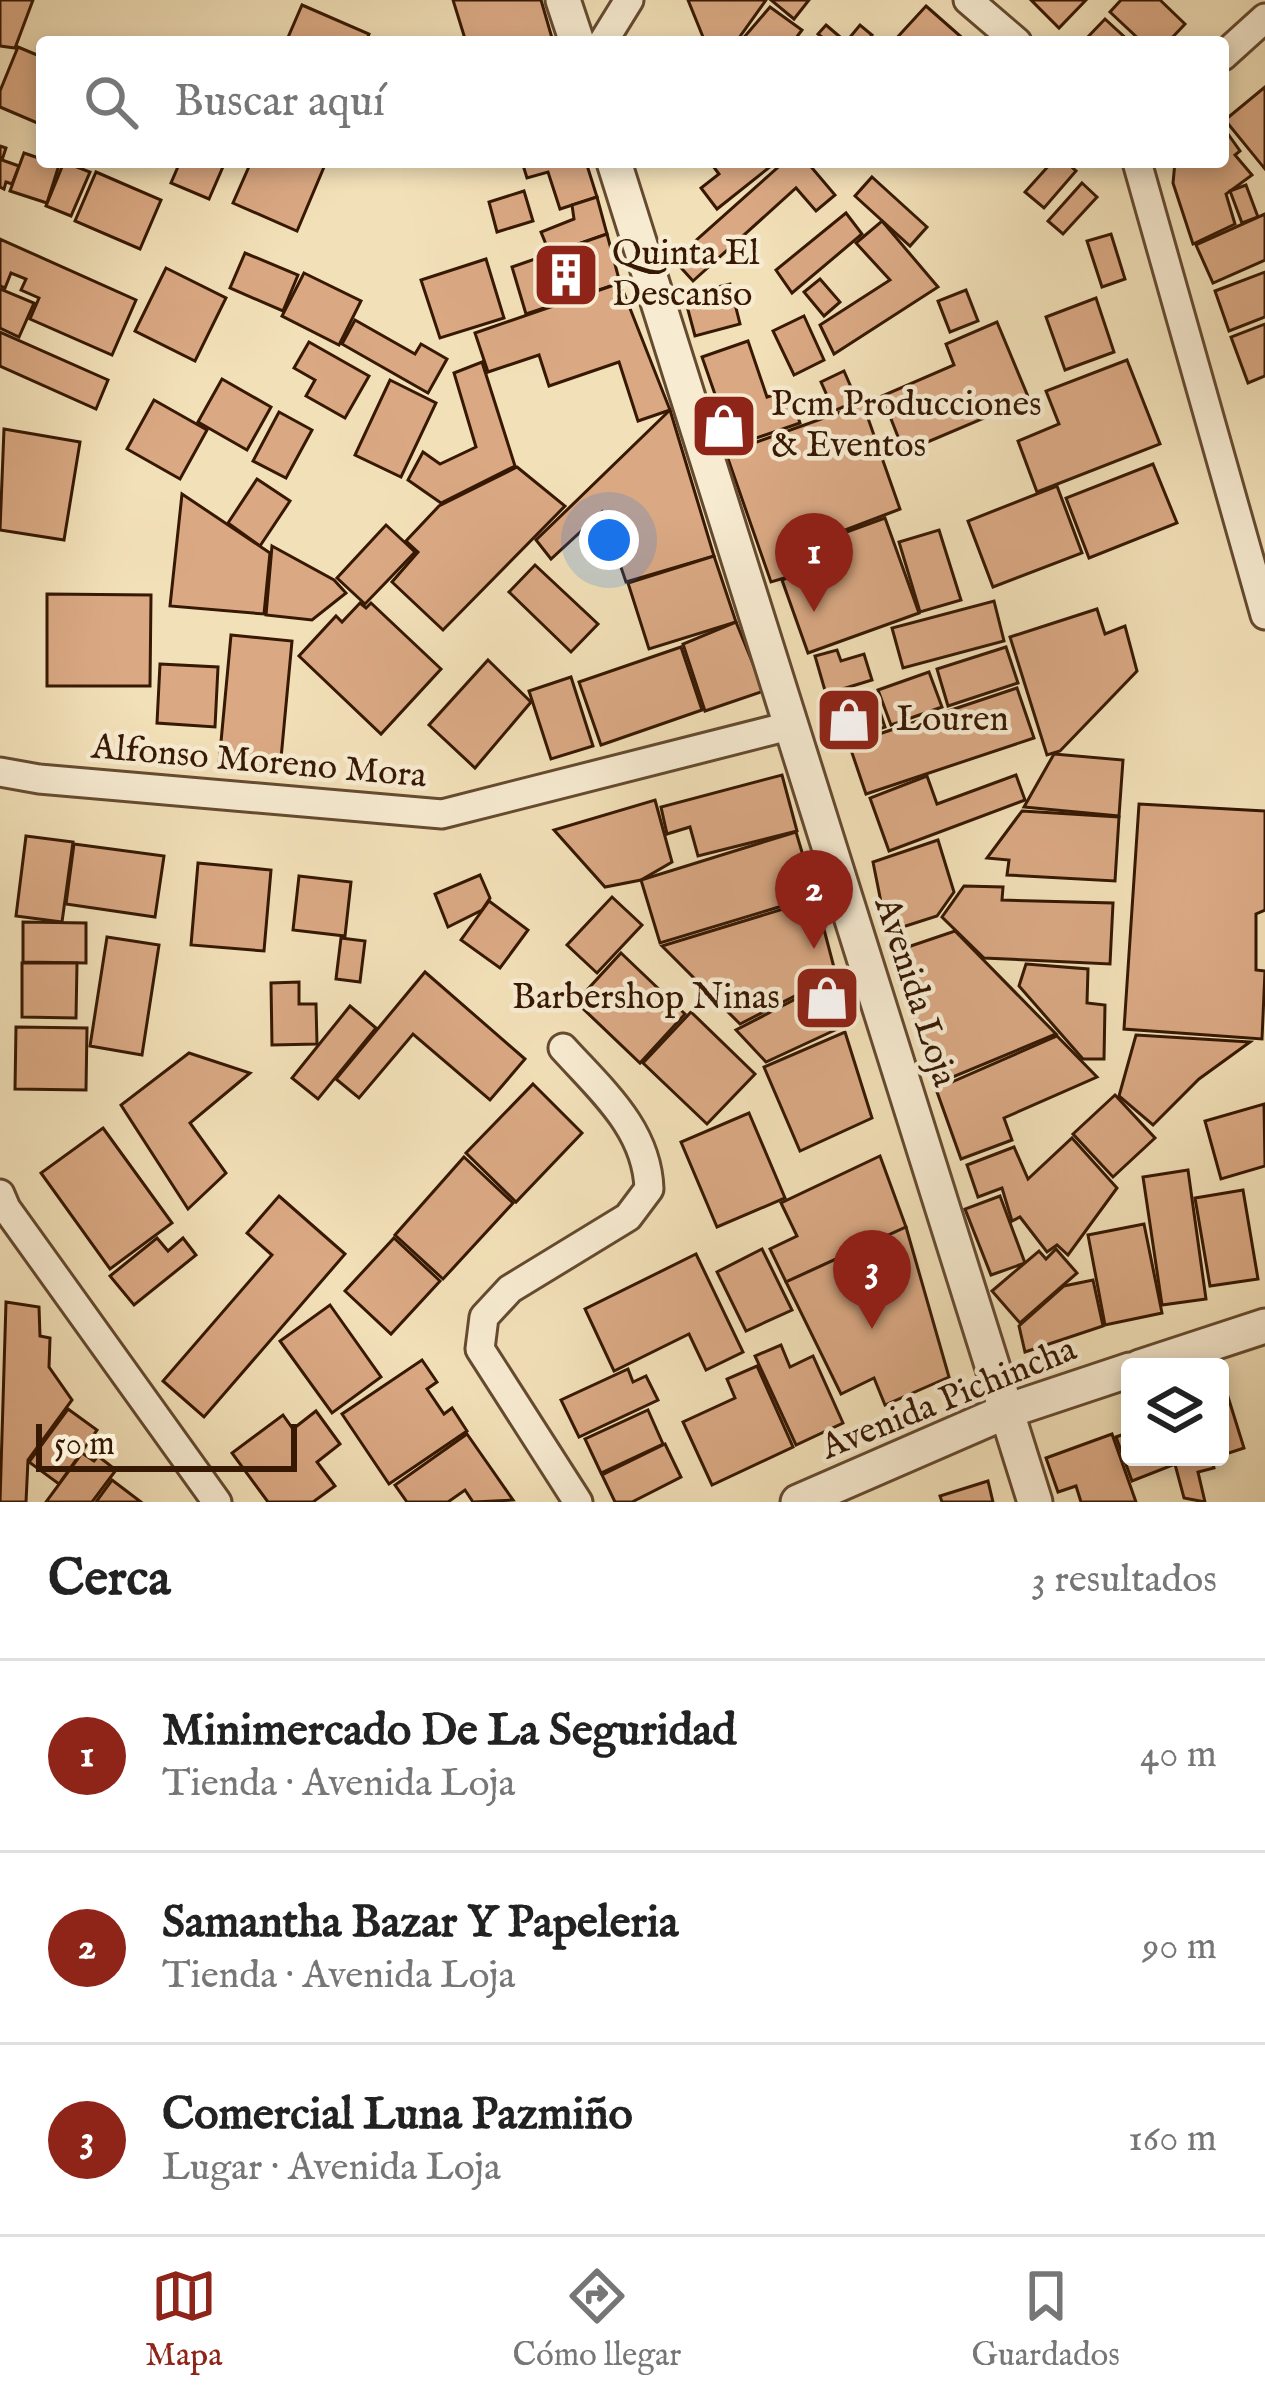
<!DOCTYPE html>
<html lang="es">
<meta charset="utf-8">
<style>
body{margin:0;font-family:"IM FELL English",serif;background:#f2f2f2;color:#222}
.controls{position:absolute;right:36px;bottom:36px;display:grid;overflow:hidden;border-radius:12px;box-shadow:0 6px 18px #0003}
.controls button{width:108px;height:108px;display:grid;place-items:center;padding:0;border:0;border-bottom:3px solid #e0e0e0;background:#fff;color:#222;font:60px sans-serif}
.scale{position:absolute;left:36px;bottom:30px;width:261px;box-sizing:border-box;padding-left:12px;border:6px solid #361803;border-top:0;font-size:33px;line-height:42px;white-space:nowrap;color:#361803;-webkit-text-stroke:9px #f7ebd1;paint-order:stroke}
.you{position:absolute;left:609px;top:540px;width:42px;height:42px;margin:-30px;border:9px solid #fff;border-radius:50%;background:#1a73e8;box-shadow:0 0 0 18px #1a73e833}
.badge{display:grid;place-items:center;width:78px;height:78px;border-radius:50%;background:#8f2418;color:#fff;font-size:39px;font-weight:700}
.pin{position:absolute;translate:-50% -99px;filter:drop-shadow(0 3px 6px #0008)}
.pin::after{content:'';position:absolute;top:63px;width:42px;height:36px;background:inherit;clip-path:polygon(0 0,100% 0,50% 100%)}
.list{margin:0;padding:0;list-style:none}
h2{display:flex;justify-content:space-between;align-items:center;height:156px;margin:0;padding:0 48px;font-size:51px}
h2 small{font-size:39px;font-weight:400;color:#767676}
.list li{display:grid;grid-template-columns:78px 1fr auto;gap:36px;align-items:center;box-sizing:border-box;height:192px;padding:0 48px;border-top:3px solid #e0e0e0}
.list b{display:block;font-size:45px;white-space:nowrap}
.list p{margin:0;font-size:39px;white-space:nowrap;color:#767676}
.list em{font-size:39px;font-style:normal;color:#767676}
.icon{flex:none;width:66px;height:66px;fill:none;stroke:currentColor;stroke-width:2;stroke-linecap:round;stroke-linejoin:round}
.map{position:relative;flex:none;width:1265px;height:1502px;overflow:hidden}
.search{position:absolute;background:#fff;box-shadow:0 6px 18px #0003;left:36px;right:36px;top:36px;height:132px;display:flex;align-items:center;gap:30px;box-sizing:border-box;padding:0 42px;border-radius:12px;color:#767676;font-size:45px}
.sheet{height:732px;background:#fff}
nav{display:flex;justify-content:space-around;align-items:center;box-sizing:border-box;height:168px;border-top:3px solid #e0e0e0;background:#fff;font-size:33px;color:#767676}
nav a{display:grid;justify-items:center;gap:6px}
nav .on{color:#8f2418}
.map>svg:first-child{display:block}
.building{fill:#daa984;stroke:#361803;stroke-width:3}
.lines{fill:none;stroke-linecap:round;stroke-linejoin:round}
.minor-casing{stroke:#654a30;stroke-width:33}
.tertiary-casing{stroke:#654a30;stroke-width:39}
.minor{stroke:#f7ebd1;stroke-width:27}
.tertiary{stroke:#f7ebd1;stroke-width:33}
.labels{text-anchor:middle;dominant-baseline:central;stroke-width:9;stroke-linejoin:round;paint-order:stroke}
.poi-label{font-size:36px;fill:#361803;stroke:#f7ebd1;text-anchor:start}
.street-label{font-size:36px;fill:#361803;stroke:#f7ebd1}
</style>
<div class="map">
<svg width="1265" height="1502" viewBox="0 0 1265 1502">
<rect width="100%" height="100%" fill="#f2e0b8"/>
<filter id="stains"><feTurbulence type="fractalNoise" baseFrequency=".00167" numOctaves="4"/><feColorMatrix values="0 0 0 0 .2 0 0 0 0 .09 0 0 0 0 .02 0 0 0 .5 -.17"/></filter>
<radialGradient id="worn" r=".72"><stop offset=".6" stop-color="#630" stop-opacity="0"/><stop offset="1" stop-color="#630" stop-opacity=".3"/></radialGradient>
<g class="building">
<path d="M0 0H33L15 48 0 46Z"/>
<path d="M453 0H541L552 38 539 42H466Z"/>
<path d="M688 0H766L736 42H713L703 37Z"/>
<path d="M771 0H809L794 19Z"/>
<path d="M1031 0H1086L1059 28Z"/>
<path d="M1121 0H1160L1185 24 1168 42H1142L1110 12Z"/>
<path d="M302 5 369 34 366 42H286Z"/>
<path d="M926 6 967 42H893Z"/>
<path d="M770 7 802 30 793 42H740Z"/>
<path d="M1105 19 1130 42H1083Z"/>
<path d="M826 25 846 42 860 25 872 35 866 42H828L818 34Z"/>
<path d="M18 47 42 57V125L0 107V91Z"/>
<path d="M1265 87V169L1225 120Z"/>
<path d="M1223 127 1240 151 1235 155 1252 175 1226 194 1235 224 1193 244 1173 183 1175 162H1223Z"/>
<path d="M0 146 6 148 2 160 19 166 12 184 6 182 4 189 0 187Z"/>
<path d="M24 153 59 165 47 203 10 191Z"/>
<path d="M64 162 90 172 71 216 46 206Z"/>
<path d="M180 162H225L209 199 171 183Z"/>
<path d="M251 162H313L324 167 297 231 233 203Z"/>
<path d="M522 162H586L597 197 560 209 548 172 527 178Z"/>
<path d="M710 162H776L717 209 701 188 719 174Z"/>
<path d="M784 162H807L835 195 816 211 796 188 693 281 674 260Z"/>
<path d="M1052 162H1066L1076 171 1044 208 1025 192Z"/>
<path d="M96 172 161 200 140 249 75 221Z"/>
<path d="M872 177 927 227 910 246 855 196Z"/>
<path d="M1082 183 1097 197 1063 234 1048 221Z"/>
<path d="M1246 185 1258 217 1242 223 1230 191Z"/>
<path d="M524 191 533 221 497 232 489 202Z"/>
<path d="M597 197 607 234 550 254 541 232 574 219 572 205Z"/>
<path d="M846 213 862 234 792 293 776 270Z"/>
<path d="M1265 214V260L1213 283 1196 245Z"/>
<path d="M882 221 938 287 834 354 820 325 890 280 856 243Z"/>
<path d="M607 234 620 283 526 314 512 267Z"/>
<path d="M1111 234 1125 279 1102 287 1087 241Z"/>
<path d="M0 239 136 300 112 355 30 319 39 298 21 290 26 279 11 273 5 288 0 286Z"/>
<path d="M245 253 298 275 283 311 230 288Z"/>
<path d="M486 259 504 318 440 338 421 280Z"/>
<path d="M166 268 226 298 195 361 135 331Z"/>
<path d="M1265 272V317L1229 331 1215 291Z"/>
<path d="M304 273 361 301 339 345 282 316Z"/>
<path d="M820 279 840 302 824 316 804 292Z"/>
<path d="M620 283 670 410 638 421 619 362 549 386 539 355 488 372 475 333Z"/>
<path d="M730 284 740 324 695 336 684 295Z"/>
<path d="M0 289 34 303 19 337 0 328Z"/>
<path d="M966 290 978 321 950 332 938 301Z"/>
<path d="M1096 298 1114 352 1065 370 1046 317Z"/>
<path d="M804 316 824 360 794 375 773 331Z"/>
<path d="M355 320 415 354 421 344 447 359 428 393 342 344Z"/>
<path d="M997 322 1029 399 904 452 882 396 954 365 946 344Z"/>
<path d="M1265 324V376L1248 383 1231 337Z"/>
<path d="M0 332 108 380 96 409 0 366Z"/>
<path d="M748 341 767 397 789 390 800 423 733 446 702 357Z"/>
<path d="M309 342 369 376 345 418 306 396 315 380 294 368Z"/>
<path d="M1127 360 1160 444 1037 492 1018 441 1059 424 1046 391Z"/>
<path d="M482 362 515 466 441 503 408 480 423 452 440 464 476 447 454 373Z"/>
<path d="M844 371 857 401 834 411 821 382Z"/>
<path d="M222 379 271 407 247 450 198 422Z"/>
<path d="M390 380 436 403 401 477 355 455Z"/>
<path d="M154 400 207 430 180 479 127 449Z"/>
<path d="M863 404 900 509 785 553 791 576 771 582 726 453Z"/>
<path d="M670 410 714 556 626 582 602 512 551 559 536 540Z"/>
<path d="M279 412 312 430 286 478 253 461Z"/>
<path d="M4 429 80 442 64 540 0 530Z"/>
<path d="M1153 464 1177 523 1089 558 1066 498Z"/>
<path d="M517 467 565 506 443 630 392 582 418 552 406 541 439 506Z"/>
<path d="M257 479 290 501 260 546 228 523Z"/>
<path d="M1057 486 1082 553 993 587 968 521Z"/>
<path d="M182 494 270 553 264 614 170 606Z"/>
<path d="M885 518 919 613 808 653 782 580 795 575 786 554Z"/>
<path d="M386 525 415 552 365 604 337 578Z"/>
<path d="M939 530 961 600 920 612 899 542Z"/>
<path d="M272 546 334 580 346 593 312 620 266 615Z"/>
<path d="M714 556 736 622 649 649 628 583Z"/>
<path d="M535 565 598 624 571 652 509 592Z"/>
<path d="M47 594 151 595 150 686H47Z"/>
<path d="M994 601 1004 641 903 668 892 628Z"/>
<path d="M360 603 366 608 371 603 441 669 381 734 299 656 336 616 342 622Z"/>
<path d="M1097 609 1105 634 1125 626 1137 671 1060 751 1047 755 1010 637Z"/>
<path d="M736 622 764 691 705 711 683 644Z"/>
<path d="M231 635 292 641 280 769 219 763Z"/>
<path d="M681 647 702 710 601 745 579 682Z"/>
<path d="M1006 647 1018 683 948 706 937 669Z"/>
<path d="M837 650 841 661 864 654 872 680 826 694 815 656Z"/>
<path d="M488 660 531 702 475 768 429 725Z"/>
<path d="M160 664 218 667 215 727 157 723Z"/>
<path d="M929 672 942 707 891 725 878 690Z"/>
<path d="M571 677 593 746 551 759 529 691Z"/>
<path d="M1017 688 1034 738 866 794 849 744Z"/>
<path d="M873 691 885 727 836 743 824 707Z"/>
<path d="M1054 754 1123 760 1119 816 1024 807Z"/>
<path d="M782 775 797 831 698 856 690 827 667 834 661 807Z"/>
<path d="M1016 775 1025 800 889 851 870 798 927 776 937 804Z"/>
<path d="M655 800 672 862 641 880 605 887 554 830Z"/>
<path d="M1139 804 1265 811V910L1256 914V970L1265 971 1262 1039 1124 1029Z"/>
<path d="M1022 811 1119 817 1115 881 1007 875 1009 860 987 858Z"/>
<path d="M796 832 815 896 660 943 641 880Z"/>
<path d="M26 836 73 842 62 922 16 916Z"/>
<path d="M938 840 954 892 937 916 887 932 873 862Z"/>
<path d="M74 844 164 856 155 917 66 904Z"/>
<path d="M198 863 271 870 264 951 191 945Z"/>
<path d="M480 875 490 898 482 910 448 927 435 894Z"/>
<path d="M299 876 351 882 345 936 293 930Z"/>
<path d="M964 886 1003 887 1002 900 1113 903 1110 964 984 958 942 917Z"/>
<path d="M612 897 642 925 597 973 567 945Z"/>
<path d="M816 899 836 975 740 1024 662 946Z"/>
<path d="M489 901 528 930 500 968 461 940Z"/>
<path d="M23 922 86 923V963L23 962Z"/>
<path d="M955 931 1056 1034 936 1084 893 952Z"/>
<path d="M107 937 159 945 142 1055 90 1046Z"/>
<path d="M341 938 365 941 360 982 336 979Z"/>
<path d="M621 953 685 1014 640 1063 576 1002Z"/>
<path d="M22 963H77L76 1018 22 1017Z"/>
<path d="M1026 964 1088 969 1087 1003 1105 1005 1104 1059H1083L1019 986Z"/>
<path d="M425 972 525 1059 490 1100 413 1034 359 1098 336 1079Z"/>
<path d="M836 978 848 1024 766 1062 736 1030Z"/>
<path d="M299 982V1004H316L317 1044 272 1045 271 983Z"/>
<path d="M350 1006 376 1028 318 1099 292 1078Z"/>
<path d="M691 1012 755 1074 707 1124 643 1063Z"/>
<path d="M16 1027 87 1028 86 1090 15 1089Z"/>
<path d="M845 1032 872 1118 800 1151 764 1067Z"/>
<path d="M1136 1035 1250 1042 1199 1079 1153 1125 1119 1096Z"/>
<path d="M1057 1036 1097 1077 1004 1118 1012 1140 961 1159 936 1089Z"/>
<path d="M189 1053 250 1073 190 1123 226 1173 188 1209 121 1105Z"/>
<path d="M533 1084 582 1133 516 1202 466 1153Z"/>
<path d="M1115 1095 1155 1138 1113 1177 1073 1134Z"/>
<path d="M1264 1104 1265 1166 1221 1179 1205 1121Z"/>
<path d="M749 1113 785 1198 717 1227 681 1142Z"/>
<path d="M103 1128 172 1223 110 1269 41 1173Z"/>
<path d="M1072 1138 1117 1188 1068 1255 1057 1245 1047 1252 1020 1217 1012 1221 1002 1188 978 1197 967 1165 1014 1147 1028 1179Z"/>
<path d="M880 1156 906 1227 786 1282 770 1249 797 1236 781 1203Z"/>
<path d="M464 1157 513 1203 443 1279 395 1235Z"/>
<path d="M1188 1170 1206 1299 1162 1305 1143 1177Z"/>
<path d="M1243 1190 1258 1279 1210 1286 1195 1198Z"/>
<path d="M279 1196 345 1254 204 1417 163 1381 272 1255 247 1233Z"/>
<path d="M1000 1196 1025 1263 991 1275 965 1209Z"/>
<path d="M1144 1224 1162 1313 1105 1325 1088 1235Z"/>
<path d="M906 1227 949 1377 885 1405 874 1378 841 1394 786 1282Z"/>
<path d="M157 1238 168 1251 183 1238 196 1255 134 1305 110 1276Z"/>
<path d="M394 1238 440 1281 391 1334 345 1291Z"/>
<path d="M762 1249 792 1310 746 1331 717 1272Z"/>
<path d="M1056 1249 1077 1273 1020 1323 992 1291 1039 1251 1046 1259Z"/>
<path d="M696 1254 743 1352 706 1370 689 1334 614 1371 585 1309Z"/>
<path d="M1093 1280 1103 1326 1025 1352 1019 1326 1064 1286Z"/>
<path d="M6 1302 39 1307 40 1336 50 1338 49 1367 72 1400 28 1460 26 1502H0Z"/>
<path d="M330 1305 381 1377 332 1413 280 1341Z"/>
<path d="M781 1345 790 1367 813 1356 843 1423 796 1445 755 1356Z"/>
<path d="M422 1360 437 1382 427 1389 444 1414 452 1408 467 1431 389 1484 342 1414Z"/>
<path d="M757 1366 793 1447 712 1485 683 1422 735 1398 727 1379Z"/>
<path d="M628 1369 633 1382 646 1376 658 1400 579 1437 561 1400Z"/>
<path d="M1224 1384 1244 1448 1220 1456V1385Z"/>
<path d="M68 1409 97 1430 59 1484 29 1462Z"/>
<path d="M648 1410 663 1444 601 1473 585 1439Z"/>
<path d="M316 1411 340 1444 317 1462 335 1486 313 1502H268L232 1453 283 1415 293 1429Z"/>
<path d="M1130 1432V1457H1170L1173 1465 1132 1481 1116 1437Z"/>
<path d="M467 1434 513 1500 473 1502 465 1490 448 1502H407L395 1485Z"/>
<path d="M1112 1434 1136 1502H1081L1076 1486 1058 1492 1046 1458Z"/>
<path d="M665 1444 681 1477 632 1502H615L602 1475Z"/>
<path d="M82 1453 94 1461 98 1456 116 1470 92 1502H46Z"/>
<path d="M1173 1457H1211L1214 1468 1198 1472 1205 1502 1184 1498Z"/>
<path d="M112 1480 141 1502H96Z"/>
<path d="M988 1481 993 1502H942L940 1496Z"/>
</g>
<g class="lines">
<defs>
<g id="minor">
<path d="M968 0 1017 42"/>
<path d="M603 42 629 0"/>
<path d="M1223 56 1265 18"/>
<path d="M1137 162 1265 615"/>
<path d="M0 772 39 779 442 814 789 726"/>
<path d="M563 1048C602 1091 647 1129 649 1189L628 1217 510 1289 484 1317 480 1349 578 1502"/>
<path d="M0 1194 6 1208 217 1502"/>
</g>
<g id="tertiary">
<path d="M563 0 577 42"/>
<path d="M614 162 1035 1502"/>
<path d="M1140 1367 1265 1326"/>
<path d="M798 1502 1007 1411 1130 1370"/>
</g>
</defs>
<use href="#minor" class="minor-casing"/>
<use href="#tertiary" class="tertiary-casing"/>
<use href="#minor" class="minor"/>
<use href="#tertiary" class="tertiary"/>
</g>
<defs>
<symbol id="building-square" viewBox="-11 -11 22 22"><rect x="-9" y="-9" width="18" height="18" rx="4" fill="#8f2418" stroke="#f7ebd1"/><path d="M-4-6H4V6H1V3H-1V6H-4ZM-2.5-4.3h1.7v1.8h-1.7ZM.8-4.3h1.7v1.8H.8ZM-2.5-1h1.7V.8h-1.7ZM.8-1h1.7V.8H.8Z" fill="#fff"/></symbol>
<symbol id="shop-square" viewBox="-11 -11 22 22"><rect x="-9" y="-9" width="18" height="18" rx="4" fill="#8f2418" stroke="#f7ebd1"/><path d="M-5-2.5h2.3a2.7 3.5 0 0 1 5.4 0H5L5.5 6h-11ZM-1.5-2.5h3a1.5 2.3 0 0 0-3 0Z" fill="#fff"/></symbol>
</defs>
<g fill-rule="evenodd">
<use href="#building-square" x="528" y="237" width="76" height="76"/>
<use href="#shop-square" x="686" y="388" width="76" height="76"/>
<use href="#shop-square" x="811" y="682" width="76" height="76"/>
<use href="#shop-square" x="789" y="960" width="76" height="76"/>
</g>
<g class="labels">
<g class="poi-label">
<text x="612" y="254">Quinta El<tspan x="612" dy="41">Descanso</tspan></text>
<text x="771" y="405">Pcm Producciones<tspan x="771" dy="41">&amp; Eventos</tspan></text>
<text x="896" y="720">Louren</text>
<text x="780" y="998" text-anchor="end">Barbershop Ninas</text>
</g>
<g class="street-label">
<text transform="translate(259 762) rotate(5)">Alfonso Moreno Mora</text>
<text transform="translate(915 992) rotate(72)">Avenida Loja</text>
<text transform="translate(949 1399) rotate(-22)">Avenida Pichincha</text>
</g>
</g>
<rect width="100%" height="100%" filter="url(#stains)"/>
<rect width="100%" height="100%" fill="url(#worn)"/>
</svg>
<div class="controls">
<button><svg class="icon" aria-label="layers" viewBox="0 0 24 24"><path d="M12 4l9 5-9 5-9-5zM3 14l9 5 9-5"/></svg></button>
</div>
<div class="scale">50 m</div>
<div class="you"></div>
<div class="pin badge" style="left:814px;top:612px">1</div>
<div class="pin badge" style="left:814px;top:949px">2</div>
<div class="pin badge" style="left:872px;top:1329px">3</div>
<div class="search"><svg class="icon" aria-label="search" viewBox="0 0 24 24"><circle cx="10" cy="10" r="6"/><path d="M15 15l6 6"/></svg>Buscar aquí</div>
</div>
<section class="sheet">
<h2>Cerca<small>3 resultados</small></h2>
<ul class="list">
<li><span class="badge">1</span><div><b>Minimercado De La Seguridad</b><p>Tienda · Avenida Loja</p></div><em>40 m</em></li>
<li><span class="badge">2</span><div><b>Samantha Bazar Y Papeleria</b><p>Tienda · Avenida Loja</p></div><em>90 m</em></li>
<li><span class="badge">3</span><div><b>Comercial Luna Pazmiño</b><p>Lugar · Avenida Loja</p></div><em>160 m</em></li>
</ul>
</section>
<nav>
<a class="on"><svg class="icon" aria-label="map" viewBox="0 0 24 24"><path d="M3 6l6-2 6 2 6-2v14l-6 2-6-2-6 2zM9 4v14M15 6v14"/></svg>Mapa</a>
<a><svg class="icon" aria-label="directions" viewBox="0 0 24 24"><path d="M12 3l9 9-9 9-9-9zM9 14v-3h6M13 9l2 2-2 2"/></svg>Cómo llegar</a>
<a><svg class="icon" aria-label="saved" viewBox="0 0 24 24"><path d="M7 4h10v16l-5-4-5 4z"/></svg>Guardados</a>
</nav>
